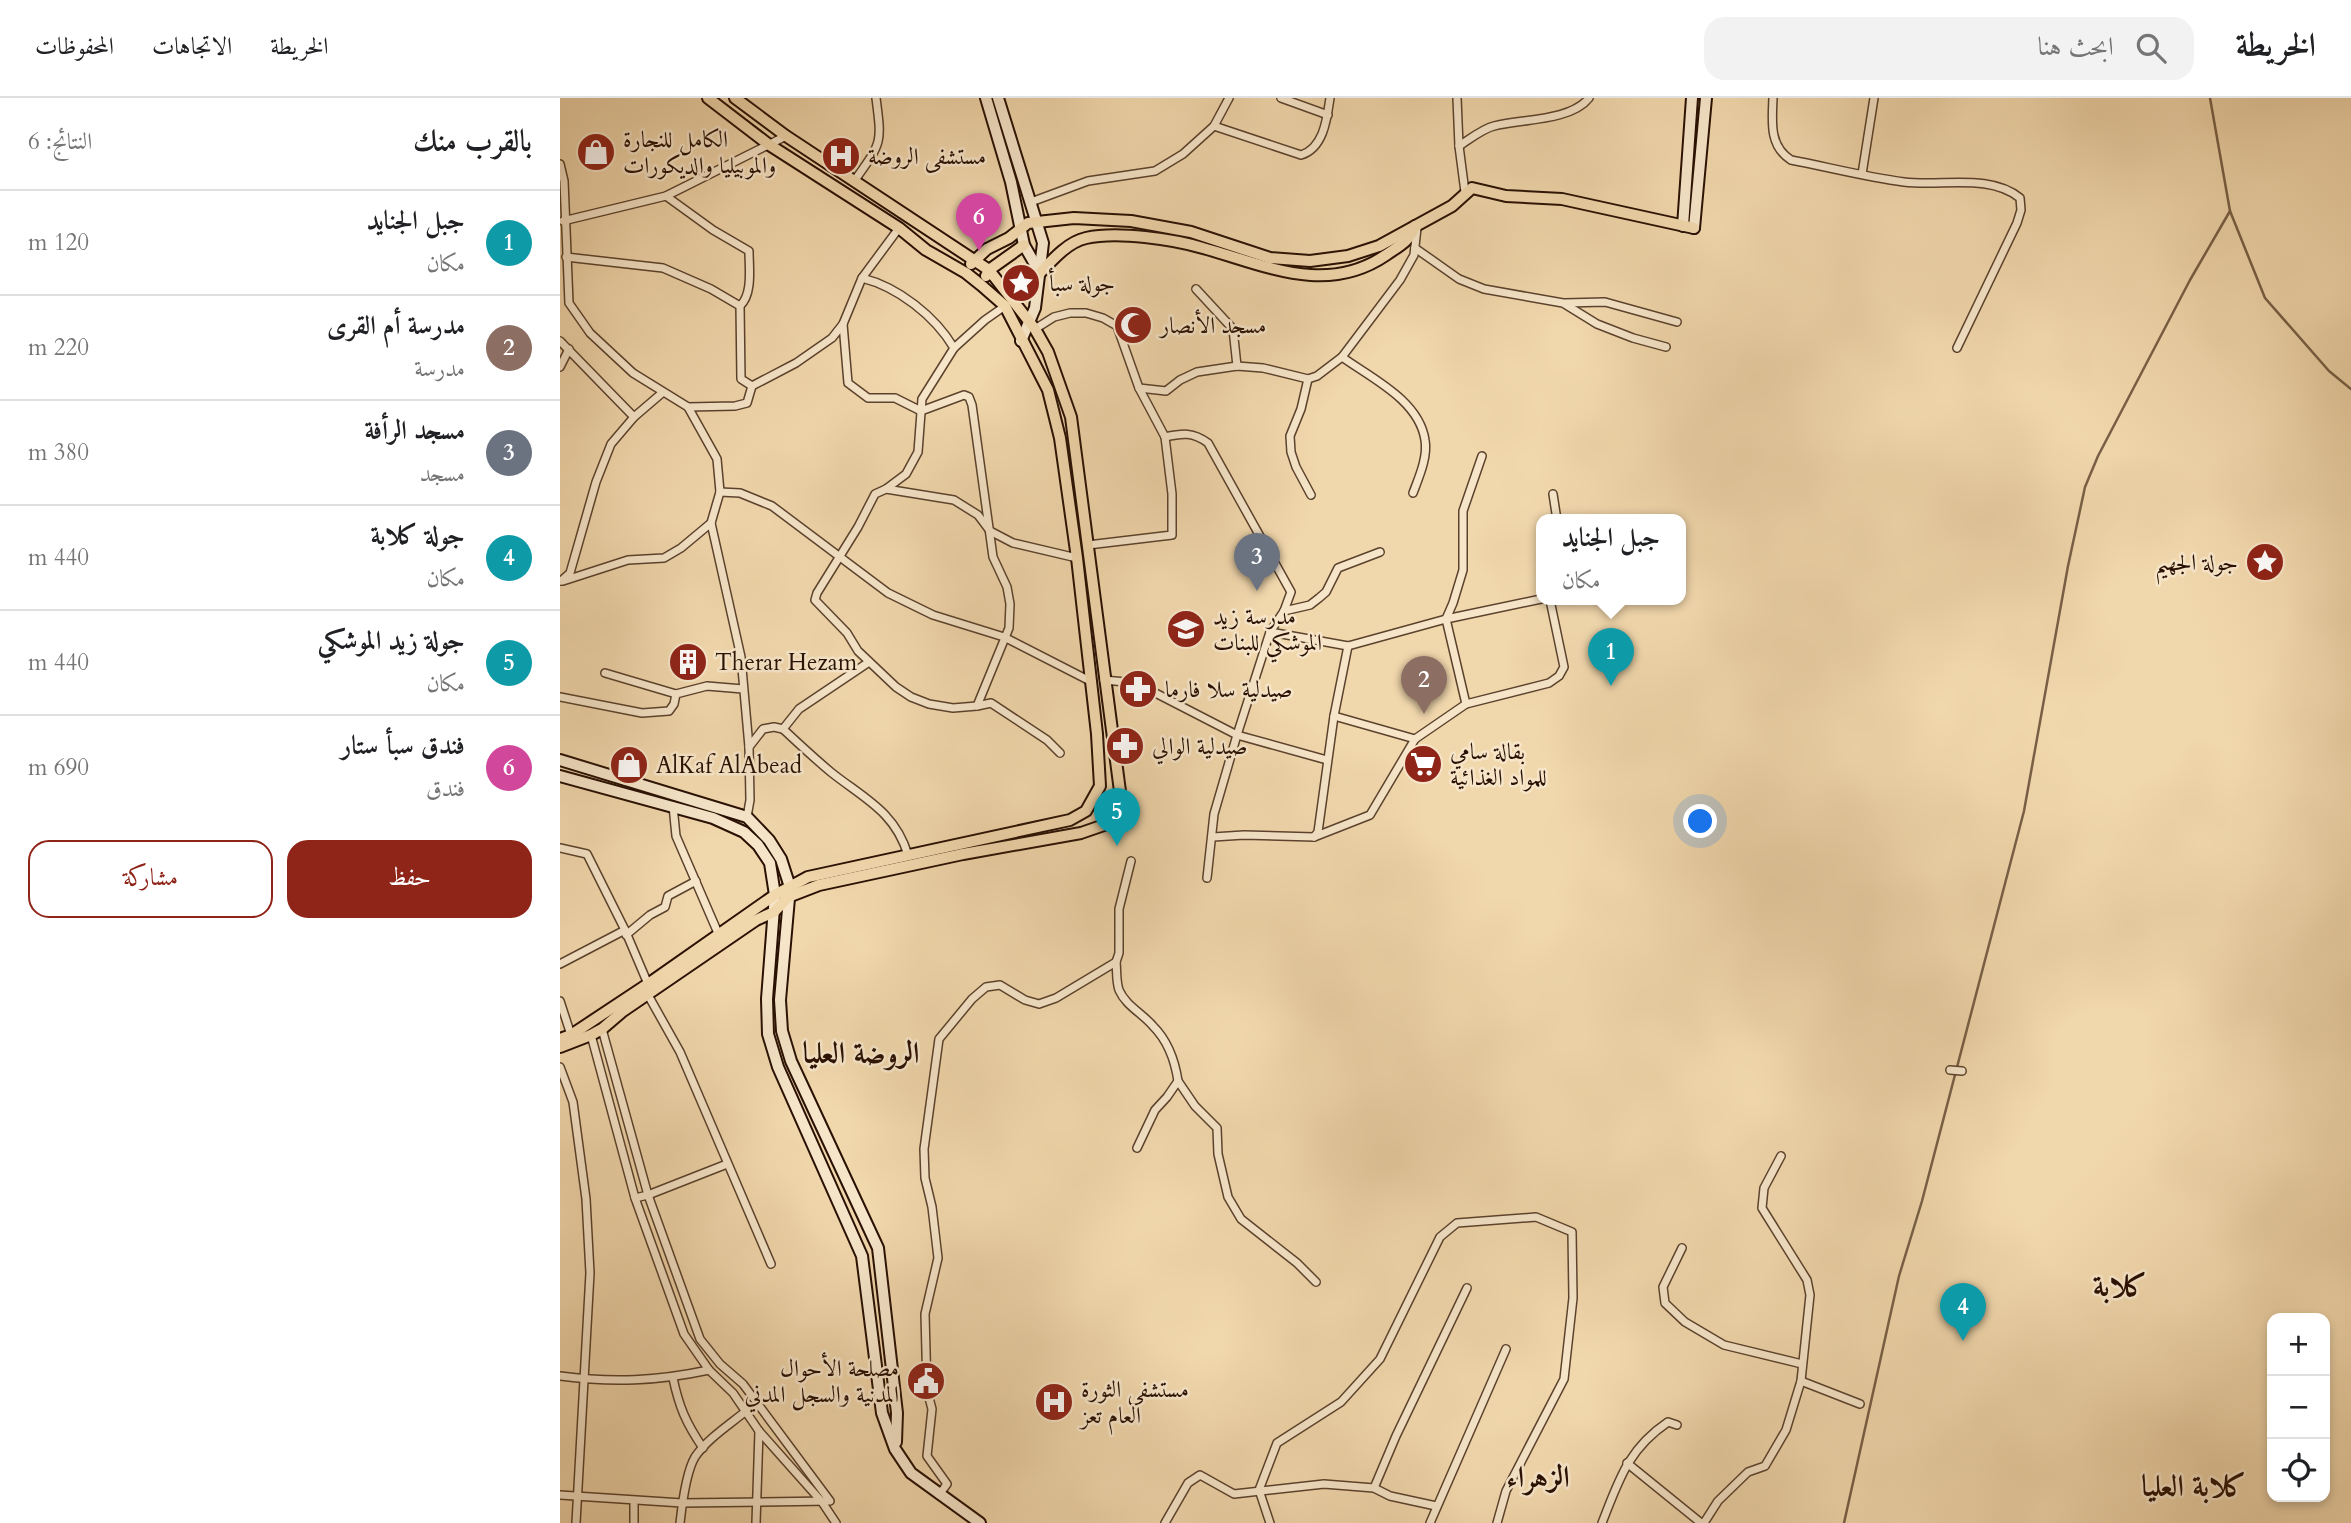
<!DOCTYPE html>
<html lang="ar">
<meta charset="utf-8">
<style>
body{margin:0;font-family:Cardo,Amiri,serif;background:#f2f2f2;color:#202124;direction:rtl}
.controls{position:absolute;right:21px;bottom:21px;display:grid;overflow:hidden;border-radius:14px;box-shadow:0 4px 10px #0003}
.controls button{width:63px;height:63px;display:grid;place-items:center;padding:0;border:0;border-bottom:2px solid #e0e0e0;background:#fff;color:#202124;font:35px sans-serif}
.you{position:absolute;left:1141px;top:724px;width:24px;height:24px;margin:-18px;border:5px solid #fff;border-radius:50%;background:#1a73e8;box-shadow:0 0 0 10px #1a73e833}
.badge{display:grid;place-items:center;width:46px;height:46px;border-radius:50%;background:#8f2418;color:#fff;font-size:23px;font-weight:700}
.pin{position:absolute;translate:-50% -58px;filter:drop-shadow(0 2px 4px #0008)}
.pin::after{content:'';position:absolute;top:37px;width:24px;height:21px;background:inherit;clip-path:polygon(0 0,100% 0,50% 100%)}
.popup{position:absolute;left:976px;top:416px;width:150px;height:91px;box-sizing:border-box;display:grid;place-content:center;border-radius:14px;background:#fff;filter:drop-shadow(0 2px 5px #0005);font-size:23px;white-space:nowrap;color:#757577}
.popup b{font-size:26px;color:#202124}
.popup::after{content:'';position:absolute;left:50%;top:100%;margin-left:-14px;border:14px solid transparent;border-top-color:#fff}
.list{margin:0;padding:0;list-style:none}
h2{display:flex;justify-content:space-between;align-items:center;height:91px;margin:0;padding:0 28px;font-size:30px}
h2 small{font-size:23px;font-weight:400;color:#757577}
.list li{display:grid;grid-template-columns:46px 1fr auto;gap:21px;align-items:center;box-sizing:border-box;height:105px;padding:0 28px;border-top:2px solid #e0e0e0}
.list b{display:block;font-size:26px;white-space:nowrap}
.list p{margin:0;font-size:23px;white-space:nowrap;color:#757577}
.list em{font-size:23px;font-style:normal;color:#757577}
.actions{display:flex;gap:14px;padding:21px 28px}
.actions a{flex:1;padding:16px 0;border:2px solid #8f2418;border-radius:21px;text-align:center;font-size:24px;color:#8f2418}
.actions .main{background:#8f2418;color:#fff}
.icon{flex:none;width:38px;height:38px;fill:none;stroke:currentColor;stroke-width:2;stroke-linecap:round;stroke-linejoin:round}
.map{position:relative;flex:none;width:1791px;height:1425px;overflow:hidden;direction:ltr}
header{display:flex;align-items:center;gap:42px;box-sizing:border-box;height:98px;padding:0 35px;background:#fff;border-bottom:2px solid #e0e0e0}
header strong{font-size:33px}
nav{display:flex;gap:38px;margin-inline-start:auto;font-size:24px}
.search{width:490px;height:63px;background:#f2f2f2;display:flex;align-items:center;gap:18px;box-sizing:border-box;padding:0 24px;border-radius:21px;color:#757577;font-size:26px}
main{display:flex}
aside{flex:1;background:#fff}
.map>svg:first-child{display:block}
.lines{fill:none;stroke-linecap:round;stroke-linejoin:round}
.stream{stroke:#785f46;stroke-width:2.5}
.street-casing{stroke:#5b422d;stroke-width:10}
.secondary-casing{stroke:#291003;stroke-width:14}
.primary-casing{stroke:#291003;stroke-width:14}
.street{stroke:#f6e5c9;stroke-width:7}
.secondary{stroke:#f6e5c9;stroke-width:10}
.primary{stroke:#f1d7ac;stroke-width:10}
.labels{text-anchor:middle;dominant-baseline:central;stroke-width:5;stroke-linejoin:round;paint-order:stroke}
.poi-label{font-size:23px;fill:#291003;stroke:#f6e5c9;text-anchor:start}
.district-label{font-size:30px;font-weight:bold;fill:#291003;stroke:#f6e5c9}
</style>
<header>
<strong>الخريطة</strong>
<div class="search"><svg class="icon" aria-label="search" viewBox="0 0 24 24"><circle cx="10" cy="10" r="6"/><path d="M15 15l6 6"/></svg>ابحث هنا</div>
<nav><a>الخريطة</a><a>الاتجاهات</a><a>المحفوظات</a></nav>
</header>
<main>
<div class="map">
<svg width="1791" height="1425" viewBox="0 0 1791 1425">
<rect width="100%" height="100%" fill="#f1d7ac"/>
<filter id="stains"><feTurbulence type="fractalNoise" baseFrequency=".00286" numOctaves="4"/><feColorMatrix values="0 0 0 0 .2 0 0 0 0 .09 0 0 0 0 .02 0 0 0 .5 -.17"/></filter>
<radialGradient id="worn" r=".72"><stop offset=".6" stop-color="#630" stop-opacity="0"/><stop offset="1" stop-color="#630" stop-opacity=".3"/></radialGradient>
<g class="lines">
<g class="stream">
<path d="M1650 0 1670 113 1705 200 1769 273 1791 291"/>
<path d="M1284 1425 1339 1178 1362 1103 1464 713 1508 468 1525 389 1538 358 1630 182 1670 113"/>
</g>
<defs>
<g id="street">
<path d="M721 0 768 17"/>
<path d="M897 0 899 48 905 94"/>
<path d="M1213 0C1212 24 1209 48 1231 62 1268 69 1306 79 1344 84 1381 89 1429 75 1460 100L1461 112 1457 125 1397 250"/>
<path d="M654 28 741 57C764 50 767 20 770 0"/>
<path d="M899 48C910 41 922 31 934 28 961 21 1011 23 1029 0"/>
<path d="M0 66 4 83 9 205 30 235 73 275 128 309 157 361 160 394 151 425 181 559 189 649 190 702 187 719"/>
<path d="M1302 76 1314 0"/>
<path d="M295 82C322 44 322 46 316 0"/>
<path d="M106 98 153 132 189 153C189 170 193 196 180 208L181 281 192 288"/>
<path d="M471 104 528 83 595 73 623 56 654 28 669 0"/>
<path d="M3 123 106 98 226 38"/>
<path d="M855 150 899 181 924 191 1003 205 1037 226 1073 240 1106 249"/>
<path d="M6 159 103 170 151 191 180 208"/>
<path d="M302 180C338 189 375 218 394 250"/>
<path d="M636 191 673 231 677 268"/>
<path d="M1005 205 1045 204 1117 224"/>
<path d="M445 208 425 222 394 250 362 301 358 354 346 376 326 391 315 396 298 429 257 495 255 502 287 535 298 553 336 589 351 599 369 606 393 610 417 608 431 605 487 642 500 655"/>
<path d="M283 226 288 285 308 300H335L361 313 404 297 409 299 412 307 433 459 447 489 450 506 449 530 417 608"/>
<path d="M475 231 494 219 510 215H526L543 220 557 228 579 290 605 339 612 396V437L528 447"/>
<path d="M0 243 74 319"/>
<path d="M782 259C811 280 859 302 865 342 868 359 859 379 853 395"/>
<path d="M0 269 9 251"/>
<path d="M748 281 741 311 730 338 731 354 736 369 751 397"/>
<path d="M579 290 606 293 620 282 637 274 677 268 703 270 748 281 757 278 782 259 840 182 854 157 857 130"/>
<path d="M128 309 175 308 187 305 192 288 236 265 272 240 283 226 302 180 339 130"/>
<path d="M605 339C623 335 633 334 648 345L731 494 724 513 710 534 677 637 654 716 647 780"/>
<path d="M326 391 394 402 418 417 430 433 453 445 517 460"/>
<path d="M160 394 180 395 212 408 328 495 373 517 444 539 530 583"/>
<path d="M993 396 997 422"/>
<path d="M1 483 10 475 36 384 51 346 74 319 102 295"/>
<path d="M3 483 68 462 104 460 121 450 151 425"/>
<path d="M724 513 750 507 759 500 766 494 778 470 820 454"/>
<path d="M710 534 788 548 886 521 981 501"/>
<path d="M45 575 116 596"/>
<path d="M544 582 576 585 677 637 767 662"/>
<path d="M0 599 82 615 109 613 114 606 116 596 147 588 183 591"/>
<path d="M906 606 886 521 893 505 903 472V413L922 358"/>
<path d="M774 618 855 641"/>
<path d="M223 631C239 646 255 661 272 675 305 701 335 714 348 757"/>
<path d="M189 649 203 631 214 629 223 631 239 611 309 564"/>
<path d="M113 708 116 738 158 835"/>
<path d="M653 739 684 737 754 739 810 717 855 641 906 606 989 585 999 578 1004 569 990 502"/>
<path d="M754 739 758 734 774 618 788 548"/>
<path d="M0 750 27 756 65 832 88 886"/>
<path d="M66 837 90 817 105 809 108 798 136 783"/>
<path d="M556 864C557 873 556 883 559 892 566 908 582 915 593 928 607 942 615 963 618 983L607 999 595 1012 577 1050"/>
<path d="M0 866 65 832"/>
<path d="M88 897 120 954 211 1166"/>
<path d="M0 903 11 937"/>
<path d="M31 937 75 1100 124 1236 149 1272 173 1295 199 1333 262 1404 276 1425"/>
<path d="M0 969 13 1004 26 1101 30 1175 16 1425"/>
<path d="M1390 972 1402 973"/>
<path d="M618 983 635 1008 657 1030 658 1056 668 1099 681 1121 737 1165 756 1184"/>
<path d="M75 1100 88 1097 167 1066"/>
<path d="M1122 1150 1103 1189 1105 1205 1125 1224 1164 1247 1242 1266"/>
<path d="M0 1278C53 1285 97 1283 149 1272"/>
<path d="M113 1280C119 1309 126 1325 143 1350"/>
<path d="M1241 1283 1300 1306"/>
<path d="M1067 1365 1141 1425"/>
<path d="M814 1390 836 1338 907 1190"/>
<path d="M0 1397 122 1405 270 1403 183 1286 160 1266 140 1241 88 1097 42 931"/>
<path d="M379 1397 387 1386 367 1358 372 1311 367 1292 365 1216 378 1160 372 1109 365 1080 364 1051 379 941 412 901 426 889 440 887 465 902 479 906 496 900 556 864 559 855V811L571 763"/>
<path d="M74 1425V1403"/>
<path d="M120 1425C122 1407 126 1374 135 1359 147 1341 169 1327 186 1313"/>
<path d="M196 1425 199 1333"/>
<path d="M605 1425 628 1385 640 1377 674 1396 764 1386 814 1390 830 1398 876 1408"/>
<path d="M710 1425 699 1392 717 1345 781 1304 820 1261 880 1139 897 1125 976 1119 1012 1134 1013 1200 1004 1281 946 1393 937 1425"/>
<path d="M870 1425 946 1251"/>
<path d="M1042 1425C1059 1382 1068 1351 1108 1324L1117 1327"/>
<path d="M1144 1425 1158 1403 1188 1374 1205 1368 1226 1332 1241 1283 1250 1197 1247 1182 1202 1110 1204 1090 1221 1058"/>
</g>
<g id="secondary">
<path d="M426 0 451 84 464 147 480 175"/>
<path d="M438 0 483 145 475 210 461 243"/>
<path d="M1123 128 1132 0"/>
<path d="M1134 130 1146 0"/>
<path d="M0 662 187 719 209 742 221 761 230 789 220 902 222 933 231 963 318 1150 337 1315 336 1344"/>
<path d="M0 678 153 720 184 734 198 747 210 765 215 797 207 901 208 936 218 969 302 1158 322 1315 335 1351 351 1375 420 1425"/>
</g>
<g id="primary">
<path d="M411 166 427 151 449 140 468 125 514 120 571 123 631 134 710 160 750 163 788 158 819 148 892 108 912 90 946 98 1002 101 1134 130"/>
<path d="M480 175C493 161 508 144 526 140 557 133 613 141 643 150 705 167 766 198 826 157 839 148 850 143 855 128"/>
<path d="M426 178 429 172 464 147"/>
<path d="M0 941 11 937 88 886 215 797 248 779 510 722 526 713 540 688 537 636 517 460 500 340 488 292 445 208 421 187 406 175 366 152 339 130 208 46 148 0"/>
<path d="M0 949 31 937 42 931 63 913 196 822 214 814 228 799 259 787 403 756 521 735 547 726 556 714 561 701 511 319 488 254 475 231 429 172 226 38 175 0"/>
</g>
</defs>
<use href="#street" class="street-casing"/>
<use href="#secondary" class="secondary-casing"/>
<use href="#primary" class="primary-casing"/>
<use href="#street" class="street"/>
<use href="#secondary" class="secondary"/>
<use href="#primary" class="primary"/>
</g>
<defs>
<symbol id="shop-disc" viewBox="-11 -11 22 22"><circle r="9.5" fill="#8f2418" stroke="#f6e5c9"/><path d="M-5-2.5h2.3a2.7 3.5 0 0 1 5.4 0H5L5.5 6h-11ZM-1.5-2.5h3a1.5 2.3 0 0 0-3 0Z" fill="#fff"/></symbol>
<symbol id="hospital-disc" viewBox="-11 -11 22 22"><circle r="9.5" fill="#8f2418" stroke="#f6e5c9"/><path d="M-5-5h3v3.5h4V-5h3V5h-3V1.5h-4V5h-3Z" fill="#fff"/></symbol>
<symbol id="sight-disc" viewBox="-11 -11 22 22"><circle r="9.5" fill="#8f2418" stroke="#f6e5c9"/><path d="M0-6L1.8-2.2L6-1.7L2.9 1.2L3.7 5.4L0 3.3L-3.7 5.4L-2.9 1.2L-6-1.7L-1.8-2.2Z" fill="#fff"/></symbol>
<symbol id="mosque-disc" viewBox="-11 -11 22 22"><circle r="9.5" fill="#8f2418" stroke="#f6e5c9"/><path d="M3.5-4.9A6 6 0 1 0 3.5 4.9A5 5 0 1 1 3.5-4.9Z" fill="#fff"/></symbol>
<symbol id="school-disc" viewBox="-11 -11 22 22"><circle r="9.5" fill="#8f2418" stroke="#f6e5c9"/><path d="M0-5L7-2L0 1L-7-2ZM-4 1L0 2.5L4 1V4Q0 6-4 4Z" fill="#fff"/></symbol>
<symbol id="building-disc" viewBox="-11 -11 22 22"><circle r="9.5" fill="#8f2418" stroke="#f6e5c9"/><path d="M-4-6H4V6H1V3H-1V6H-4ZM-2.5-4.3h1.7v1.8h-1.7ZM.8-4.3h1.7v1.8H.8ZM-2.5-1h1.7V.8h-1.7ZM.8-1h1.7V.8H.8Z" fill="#fff"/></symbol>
<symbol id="pharmacy-disc" viewBox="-11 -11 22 22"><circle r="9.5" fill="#8f2418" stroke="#f6e5c9"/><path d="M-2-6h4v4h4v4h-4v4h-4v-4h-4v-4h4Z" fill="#fff"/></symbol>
<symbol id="supermarket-disc" viewBox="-11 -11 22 22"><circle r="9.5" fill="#8f2418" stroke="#f6e5c9"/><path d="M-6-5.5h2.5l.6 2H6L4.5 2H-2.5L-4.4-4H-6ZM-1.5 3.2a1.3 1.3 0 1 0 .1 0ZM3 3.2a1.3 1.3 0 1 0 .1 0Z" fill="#fff"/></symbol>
<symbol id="civic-disc" viewBox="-11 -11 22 22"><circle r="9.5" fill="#8f2418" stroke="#f6e5c9"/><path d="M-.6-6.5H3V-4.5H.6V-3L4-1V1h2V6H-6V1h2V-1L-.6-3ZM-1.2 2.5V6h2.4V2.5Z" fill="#fff"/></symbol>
</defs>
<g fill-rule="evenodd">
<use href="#shop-disc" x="14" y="32" width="44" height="44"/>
<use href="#hospital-disc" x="259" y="36" width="44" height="44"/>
<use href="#sight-disc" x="439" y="163" width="44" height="44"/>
<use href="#mosque-disc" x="551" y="205" width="44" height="44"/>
<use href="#sight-disc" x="1683" y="442" width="44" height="44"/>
<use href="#school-disc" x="604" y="509" width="44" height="44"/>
<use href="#building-disc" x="106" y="542" width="44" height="44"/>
<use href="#pharmacy-disc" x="556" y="569" width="44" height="44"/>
<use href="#pharmacy-disc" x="543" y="626" width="44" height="44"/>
<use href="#supermarket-disc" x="841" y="644" width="44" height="44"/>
<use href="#shop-disc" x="47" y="645" width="44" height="44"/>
<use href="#civic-disc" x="344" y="1261" width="44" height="44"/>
<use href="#hospital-disc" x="472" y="1282" width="44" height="44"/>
</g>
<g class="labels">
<g class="poi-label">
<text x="63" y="41">الكامل للنجارة<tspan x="63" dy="26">والموبيليا والديكورات</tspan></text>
<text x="308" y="58">مستشفى الروضة</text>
<text x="488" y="185">جولة سبأ</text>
<text x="600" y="227">مسجد الأنصار</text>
<text x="1678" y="464" text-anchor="end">جولة الجهيم</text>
<text x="653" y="518">مدرسة زيد<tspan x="653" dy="26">الموشكي للبنات</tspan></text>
<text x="155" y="564">Therar Hezam</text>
<text x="605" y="591">صيدلية سلا فارما</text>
<text x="592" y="648">صيدلية الوالي</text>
<text x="890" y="653">بقالة سامي<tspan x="890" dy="26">للمواد الغذائية</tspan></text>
<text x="96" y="667">AlKaf AlAbead</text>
<text x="339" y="1270" text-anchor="end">مصلحة الأحوال<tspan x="339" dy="26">المدنية والسجل المدني</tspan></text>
<text x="521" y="1291">مستشفى الثورة<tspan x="521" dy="26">العام تعز</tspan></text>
</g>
<g class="district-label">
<text x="301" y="955">الروضة العليا</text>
<text x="1560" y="1188">كلابة</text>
<text x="978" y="1379">الزهراء</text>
<text x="1634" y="1388">كلابة العليا</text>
</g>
</g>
<rect width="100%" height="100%" filter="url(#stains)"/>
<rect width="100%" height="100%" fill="url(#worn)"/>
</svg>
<div class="controls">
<button>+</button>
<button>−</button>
<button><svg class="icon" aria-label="locate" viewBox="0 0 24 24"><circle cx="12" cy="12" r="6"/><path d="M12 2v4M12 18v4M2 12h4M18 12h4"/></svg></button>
</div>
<div class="you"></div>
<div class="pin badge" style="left:1051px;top:588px;background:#0f9aa8">1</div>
<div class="popup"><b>جبل الجنايد</b>مكان</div>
<div class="pin badge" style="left:864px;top:616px;background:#8d6e63">2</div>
<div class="pin badge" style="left:697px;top:493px;background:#6b7280">3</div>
<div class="pin badge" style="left:1403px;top:1243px;background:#0f9aa8">4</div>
<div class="pin badge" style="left:557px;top:748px;background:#0f9aa8">5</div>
<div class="pin badge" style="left:419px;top:153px;background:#d1479c">6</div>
</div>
<aside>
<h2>بالقرب منك<small>النتائج: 6</small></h2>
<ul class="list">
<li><span class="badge" style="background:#0f9aa8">1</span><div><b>جبل الجنايد</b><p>مكان</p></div><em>120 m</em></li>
<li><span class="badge" style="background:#8d6e63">2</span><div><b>مدرسة أم القرى</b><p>مدرسة</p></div><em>220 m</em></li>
<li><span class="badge" style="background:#6b7280">3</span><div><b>مسجد الرأفة</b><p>مسجد</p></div><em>380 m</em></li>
<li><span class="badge" style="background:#0f9aa8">4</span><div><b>جولة كلابة</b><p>مكان</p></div><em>440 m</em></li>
<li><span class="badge" style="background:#0f9aa8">5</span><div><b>جولة زيد الموشكي</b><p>مكان</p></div><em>440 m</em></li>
<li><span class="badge" style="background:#d1479c">6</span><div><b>فندق سبأ ستار</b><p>فندق</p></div><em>690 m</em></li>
</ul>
<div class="actions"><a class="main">حفظ</a><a>مشاركة</a></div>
</aside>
</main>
